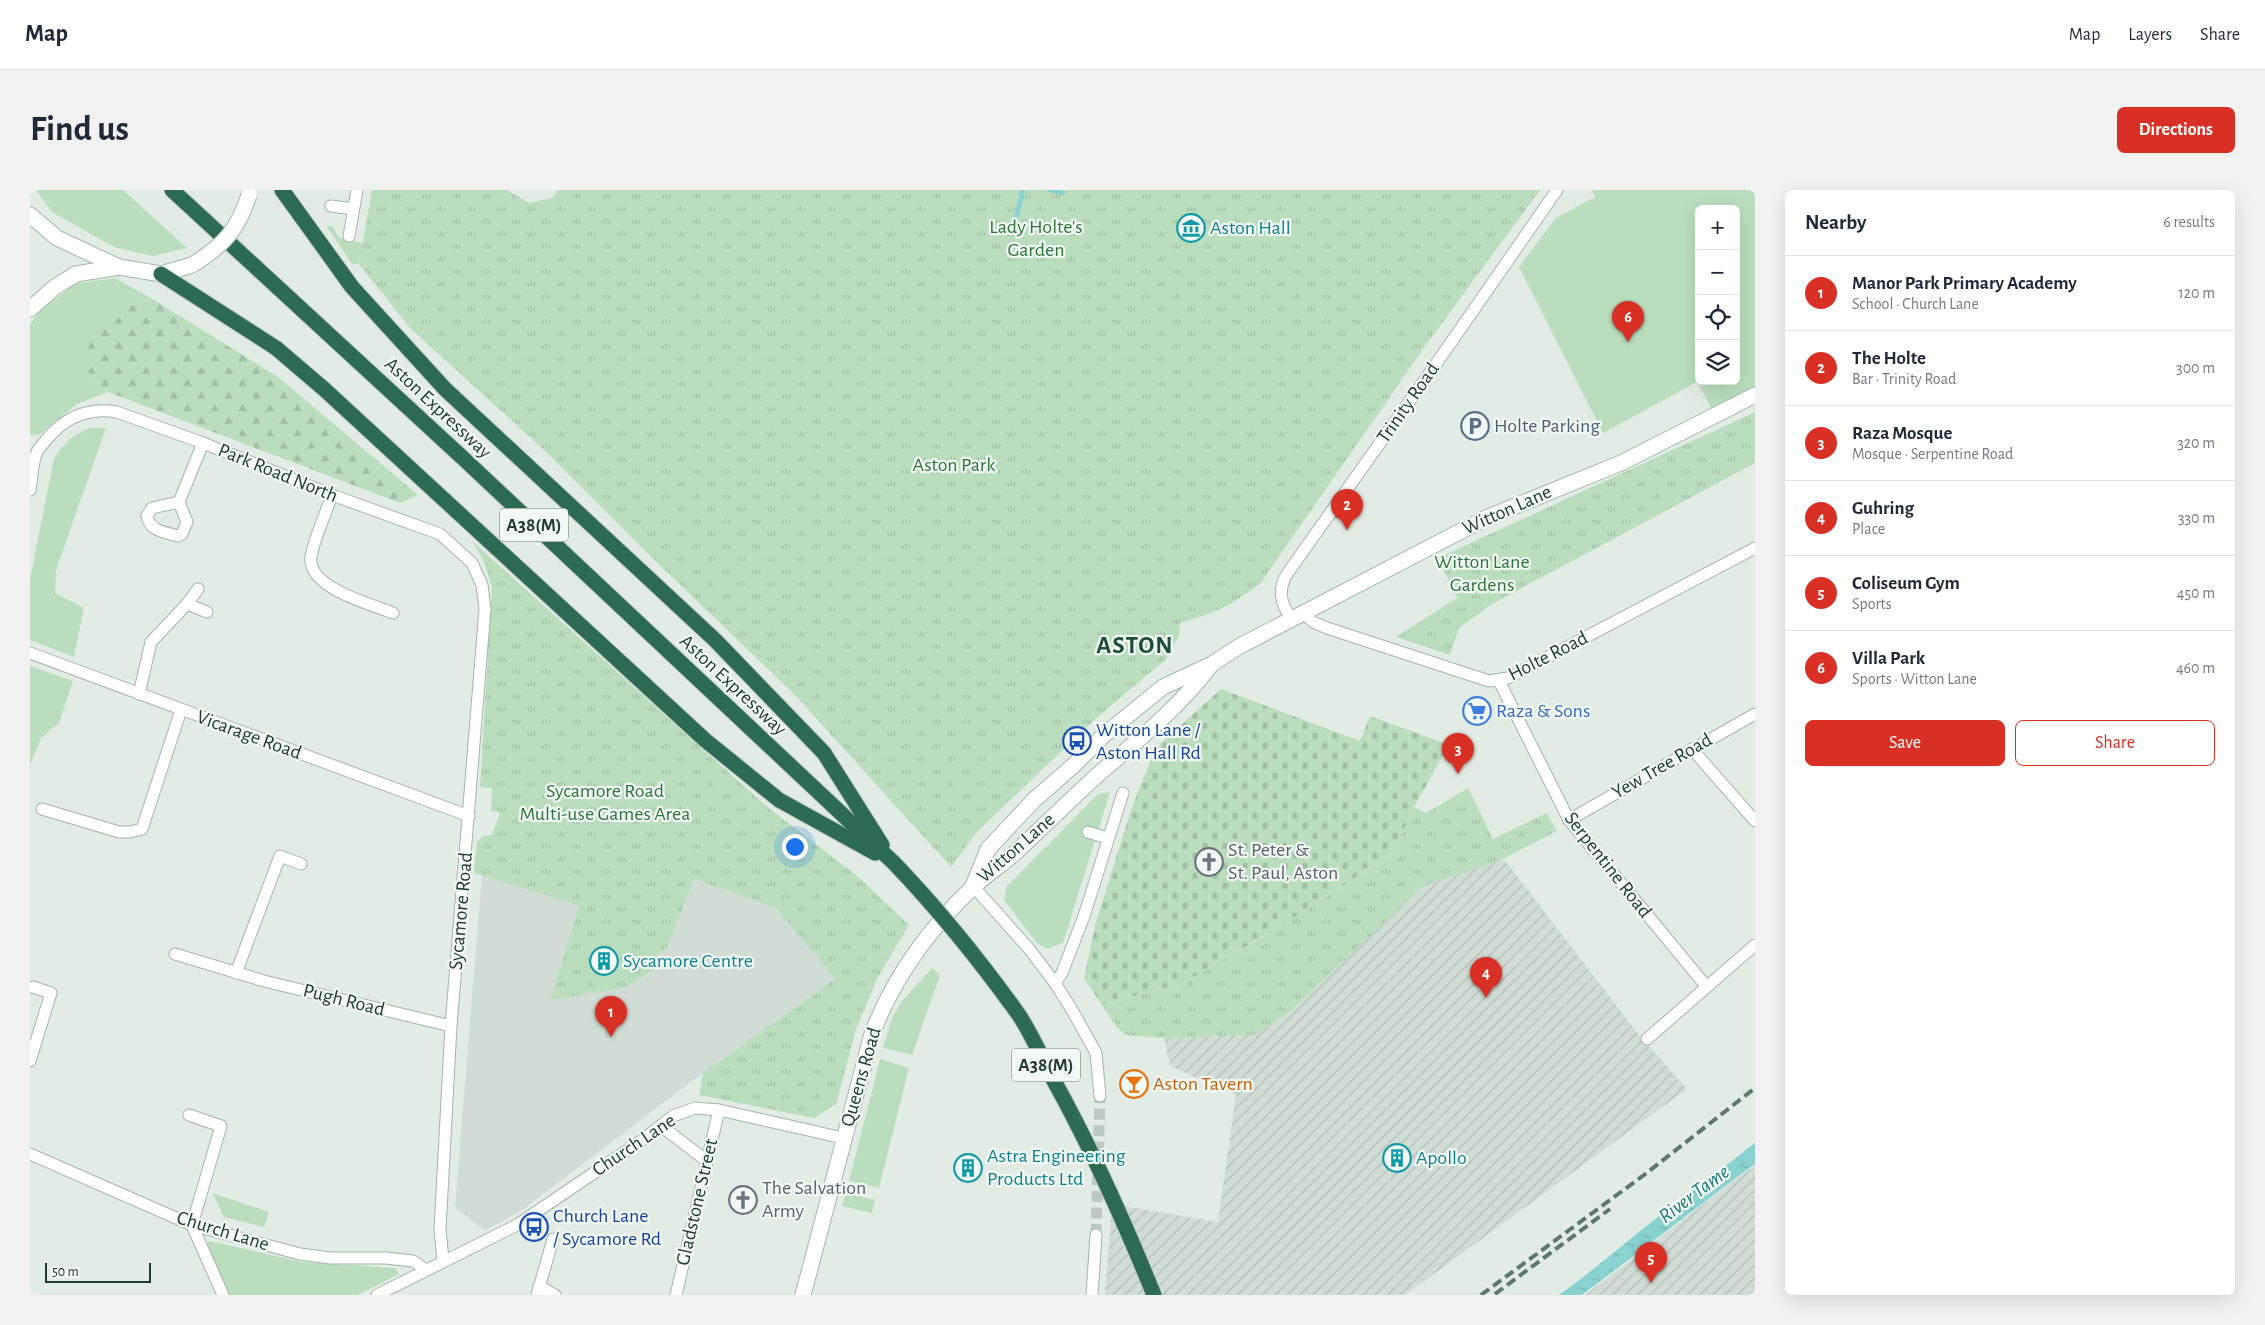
<!DOCTYPE html>
<meta charset="utf-8">
<style>
body{margin:0;font-family:"Alegreya Sans",sans-serif;background:#f2f2f3;color:#1f2937}
.controls{position:absolute;right:15px;top:15px;display:grid;overflow:hidden;border-radius:8px;box-shadow:0 5px 20px #0002}
.controls button{width:45px;height:45px;display:grid;place-items:center;padding:0;border:0;border-bottom:1px solid #e0e1e3;background:#fff;color:#1f2937;font:25px sans-serif}
.scale{position:absolute;left:15px;bottom:12px;width:106px;box-sizing:border-box;padding-left:5px;border:2px solid #213d31;border-top:0;font-size:14px;line-height:18px;white-space:nowrap;color:#213d31;-webkit-text-stroke:4px #f2f9f4;paint-order:stroke}
.you{position:absolute;left:764px;top:656px;width:18px;height:18px;margin:-12px;border:4px solid #fff;border-radius:50%;background:#1a73e8;box-shadow:0 0 0 8px #1a73e833}
.badge{display:grid;place-items:center;width:32px;height:32px;border-radius:50%;background:#d93025;color:#fff;font-size:16px;font-weight:700}
.pin{position:absolute;translate:-50% -41px;filter:drop-shadow(0 1px 2px #0008)}
.pin::after{content:'';position:absolute;top:26px;width:18px;height:15px;background:inherit;clip-path:polygon(0 0,100% 0,50% 100%)}
.list{margin:0;padding:0;list-style:none}
h2{display:flex;justify-content:space-between;align-items:center;height:65px;margin:0;padding:0 20px;font-size:21px}
h2 small{font-size:16px;font-weight:400;color:#747a83}
.list li{display:grid;grid-template-columns:32px 1fr auto;gap:15px;align-items:center;box-sizing:border-box;height:75px;padding:0 20px;border-top:1px solid #e0e1e3}
.list b{display:block;font-size:19px;white-space:nowrap}
.list p{margin:0;font-size:16px;white-space:nowrap;color:#747a83}
.list em{font-size:16px;font-style:normal;color:#747a83}
.actions{display:flex;gap:10px;padding:15px 20px}
.actions a{flex:1;padding:11px 0;border:1px solid #d93025;border-radius:8px;text-align:center;font-size:18px;color:#d93025}
.actions .main{background:#d93025;color:#fff}
.icon{flex:none;width:28px;height:28px;fill:none;stroke:currentColor;stroke-width:2;stroke-linecap:round;stroke-linejoin:round}
.map{position:relative;flex:none;width:1725px;height:1105px;overflow:hidden;border-radius:8px}
header{display:flex;align-items:center;gap:30px;box-sizing:border-box;height:70px;padding:0 25px;background:#fff;border-bottom:1px solid #e0e1e3}
header strong{font-size:24px}
nav{display:flex;gap:28px;margin-inline-start:auto;font-size:18px}
.intro{display:flex;align-items:center;justify-content:space-between;box-sizing:border-box;height:120px;padding:0 30px}
h1{margin:0;font-size:35px}
.button{padding:12px 22px;border-radius:8px;background:#d93025;color:#fff;font-size:18px;font-weight:700}
main{display:flex;gap:30px;padding:0 30px}
aside{flex:1;background:#fff;border-radius:8px;box-shadow:0 5px 20px #0002}
.map>svg:first-child{display:block}
.built{fill:#d0dcd4}
.industrial{fill:url(#industrial-furrows)}
.green{fill:#badebd;fill-rule:evenodd}
.forest{fill:url(#forest-firs)}
.cemetery{fill:url(#cemetery-stones)}
.park{fill:url(#park-tufts)}
.water{fill:url(#water-ripples)}
.lines{fill:none;stroke-linecap:round;stroke-linejoin:round}
.stream{stroke:#89d2d0;stroke-width:4.5}
.street-tunnel{stroke:#bbc9c1;stroke-width:11;stroke-dasharray:11 5.5;stroke-linecap:butt}
.street-casing{stroke:#a4b4ab;stroke-width:13}
.secondary-casing{stroke:#a0b8ab;stroke-width:17}
.highway-casing{stroke:#c1c9c5;stroke-width:17}
.street{stroke:#fff;stroke-width:11}
.secondary{stroke:#fff;stroke-width:15}
.highway{stroke:#2d6a52;stroke-width:15}
.rail{stroke:#5c796c;stroke-width:4;stroke-dasharray:10 5;stroke-linecap:butt}
.secondary-bridge-casing{stroke:#a0b8ab;stroke-width:17;stroke-linecap:butt}
.highway-bridge-casing{stroke:#c1c9c5;stroke-width:17;stroke-linecap:butt}
.secondary-bridge{stroke:#fff;stroke-width:15}
.highway-bridge{stroke:#2d6a52;stroke-width:15}
.labels{text-anchor:middle;dominant-baseline:central;stroke-width:4.5;stroke-linejoin:round;paint-order:stroke}
.shield{fill:#f2f9f4;stroke:#60756c;stroke-width:1}
.shield-label{font-size:19px;font-weight:bold;fill:#213d31}
.park-label{font-size:20px;fill:#2b753a;stroke:#f2f9f4}
.culture-label{font-size:20px;fill:#0d838f;stroke:#f2f9f4;text-anchor:start}
.street-label{font-size:20px;fill:#213d31;stroke:#f2f9f4}
.service-label{font-size:20px;fill:#4e5e75;stroke:#f2f9f4;text-anchor:start}
.shop-label{font-size:20px;fill:#366cbe;stroke:#f2f9f4;text-anchor:start}
.transit-label{font-size:20px;fill:#164399;stroke:#f2f9f4;text-anchor:start}
.worship-label{font-size:20px;fill:#5b616d;stroke:#f2f9f4;text-anchor:start}
.food-label{font-size:20px;fill:#c56008;stroke:#f2f9f4;text-anchor:start}
.water-label{font-size:21px;font-style:italic;fill:#1a7a78;stroke:#f2f9f4}
.district-label{font-size:25px;font-weight:bold;letter-spacing:1px;fill:#1d503a;stroke:#f2f9f4}
</style>
<header>
<strong>Map</strong>
<nav><a>Map</a><a>Layers</a><a>Share</a></nav>
</header>
<div class="intro"><h1>Find us</h1><a class="button">Directions</a></div>
<main>
<div class="map">
<svg width="1725" height="1105" viewBox="0 0 1725 1105">
<defs>
<pattern id="industrial-furrows" width="10" height="10" patternUnits="userSpaceOnUse" patternTransform="scale(1.25)"><rect width="10" height="10" fill="#d0dcd4"/><path d="M-1 1l2-2M0 10L10 0M9 11l2-2" fill="none" stroke="#b2beb6"/></pattern>
<pattern id="forest-firs" width="22" height="20" patternUnits="userSpaceOnUse" patternTransform="scale(1.25)"><rect width="22" height="20" fill="#badebd"/><path d="M5 1l3.5 6h-7zM16 11l3.5 6h-7z" fill="#a0bfa3"/></pattern>
<pattern id="cemetery-stones" width="16" height="16" patternUnits="userSpaceOnUse" patternTransform="scale(1.25)"><rect width="16" height="16" fill="#badebd"/><path d="M2 7V4a2 2 0 0 1 4 0v3zM10 15v-3a2 2 0 0 1 4 0v3z" fill="#a0bfa3"/></pattern>
<pattern id="park-tufts" width="24" height="20" patternUnits="userSpaceOnUse" patternTransform="scale(1.25)"><rect width="24" height="20" fill="#badebd"/><path d="M3 7l-1-3M5 7V3M7 7l1-3M15 17l-1-3M17 17v-4M19 17l1-3" fill="none" stroke="#a0bfa3"/></pattern>
<pattern id="water-ripples" width="26" height="14" patternUnits="userSpaceOnUse" patternTransform="scale(1.25)"><rect width="26" height="14" fill="#89d2d0"/><path d="M2 4q2-2 4 0t4 0M15 11q2-2 4 0t4 0" fill="none" stroke="#76b5b3"/></pattern>
</defs>
<rect width="100%" height="100%" fill="#e2ece5"/>
<path class="built" d="M452 685 549 714 520 810 622 782 615 773 638 757 664 689 746 718 805 789 658 894 492 1020 455 1041 425 1017Z"/>
<g class="industrial">
<path d="M1474 669 1608 844 1657 899 1375 1105H1075L1082 1014 1188 1032 1206 905 1140 876 1134 848 1224 845 1257 824 1389 700 1404 692Z"/>
<path d="M1725 976V1105H1555L1710 986Z"/>
</g>
<g class="green">
<path d="M6 0H93L157 58 123 66 84 57 22 22Z"/>
<path d="M1562 0H1725V199L1683 221 1667 192 1573 243 1489 77 1526 28 1565 7ZM1669 19H1706V191H1669Z"/>
<path d="M296 35 303 37 309 48 333 53 329 74H322Z"/>
<path d="M85 88 124 110 102 115 60 188 78 202 47 214 10 244 0 245V135L8 123 44 94Z"/>
<path d="M59 238H76L26 380 25 403 54 418 44 467 0 450V389L24 269C32 254 43 245 59 238Z"/>
<path d="M0 476 43 491 29 533 11 548 0 575Z"/>
<path d="M1080 602 1033 753 1017 759 1007 753 974 710 977 696 1068 604Z"/>
<path d="M902 778 910 785 882 865 853 858 862 828 872 811Z"/>
<path d="M850 869 879 878 849 998 819 991Z"/>
<path d="M182 1003 239 1022 234 1037 194 1027Z"/>
<path d="M816 1003 845 1010 842 1023 812 1016Z"/>
<path d="M179 1051 272 1072 365 1078 369 1084 328 1105H199L176 1057Z"/>
</g>
<path class="forest" d="M124 110 248 187 388 305 370 313 78 202 60 188 56 172 60 150 65 142 102 115Z"/>
<path class="cemetery" d="M1191 499 1330 551 1340 526 1419 555 1384 617 1363 663 1251 736 1153 793 1072 815 1054 788 1066 732 1102 617 1120 572 1131 553Z"/>
<g class="park">
<path d="M342 0H477L499 13 522 8 528 0H1510L1393 159 1230 394 1201 414 1179 424 1150 433 1149 446 1135 470 1063 531 946 643 921 677 765 505 611 357 514 260 380 138 329 74Z"/>
<path d="M1725 222V273L1462 414 1429 438 1420 465 1366 447 1427 408 1408 368Z"/>
<path d="M443 352 736 616 826 685 879 735 848 787 826 839 806 914 784 928 669 905 673 883 805 789 746 718 664 689 638 757 616 773 622 781 594 798 520 810 549 715 444 683 447 652 453 646 462 645 470 622 461 621 462 598 450 597 462 398 455 374Z"/>
<path d="M1438 598 1463 649 1517 623 1527 641 1467 672 1404 692 1389 700 1257 824 1224 845 1134 848 1095 845 1086 836 1072 815 1153 793 1251 736 1363 663 1384 617 1396 623Z"/>
</g>
<path class="water" d="M1725 953V974L1706 988 1552 1105H1529C1568 1077 1604 1045 1643 1015 1670 994 1698 975 1725 953Z"/>
<g class="lines">
<g class="stream">
<path d="M1020 0 1033 3"/>
<path d="M984 36 993 0"/>
</g>
<path class="street-tunnel" d="M1066 1045 1070 906"/>
<defs>
<g id="street">
<path d="M301 16 323 19"/>
<path d="M319 46 327 0"/>
<path d="M0 300C2 289 2 272 7 262 9 258 13 254 16 250 35 227 58 217 87 222L173 253 302 305 410 344 442 373 452 395 455 419 421 836 410 1039 413 1070"/>
<path d="M302 305C297 321 283 351 281 367 277 398 341 414 363 423"/>
<path d="M149 312 157 332 152 344 148 346C134 342 119 341 117 325L122 318Z"/>
<path d="M149 312 173 253"/>
<path d="M157 414 177 422"/>
<path d="M1274 424 1283 432 1297 438 1459 491 1478 488 1725 358"/>
<path d="M1262 430C1251 414 1247 401 1257 384L1406 174 1527 0"/>
<path d="M0 463 439 626"/>
<path d="M1469 491 1539 630 1676 796"/>
<path d="M109 504 121 452 157 414 168 399"/>
<path d="M1662 559 1725 631"/>
<path d="M12 619 89 642H100L112 639 151 520"/>
<path d="M1539 630 1725 524"/>
<path d="M1058 642 1077 648"/>
<path d="M943 696 1000 760 1025 793 1042 820 1066 863 1070 906"/>
<path d="M145 764 234 791 421 836"/>
<path d="M206 783 250 666 271 674"/>
<path d="M1025 793 1032 783 1054 726 1093 603"/>
<path d="M1617 849 1725 755"/>
<path d="M0 871 21 803 3 797"/>
<path d="M159 925 191 936 162 1035 193 1105"/>
<path d="M631 936 677 971"/>
<path d="M0 964 162 1035 270 1064 300 1068H356L383 1071 396 1080"/>
<path d="M509 1096 525 1105"/>
<path d="M347 1105 487 1035 611 951 643 926 665 918 689 920 813 948"/>
<path d="M507 1105 523 1049"/>
<path d="M646 1105 689 920"/>
<path d="M1062 1105 1066 1045"/>
</g>
<g id="secondary">
<path d="M0 25 27 48 89 77 131 84 162 75"/>
<path d="M0 119 25 97 46 84 89 77"/>
<path d="M943 696 958 659 1004 610 1044 575 1074 545 1133 497 1182 474 1208 457 1456 328 1591 273 1725 205"/>
<path d="M773 1105 842 844C863 789 899 739 942 698 955 685 972 675 986 662 1015 635 1043 607 1072 581 1111 548 1150 516 1181 475"/>
</g>
<g id="highway">
<path d="M142 0 435 270 864 673"/>
<path d="M252 0 322 97 415 199 685 450 794 563 852 655"/>
<path d="M131 84 246 158 294 199 675 550 749 610 845 663"/>
</g>
</defs>
<use href="#street" class="street-casing"/>
<use href="#secondary" class="secondary-casing"/>
<use href="#highway" class="highway-casing"/>
<use href="#street" class="street"/>
<use href="#secondary" class="secondary"/>
<use href="#highway" class="highway"/>
<g class="rail">
<path d="M1465 1104 1580 1019"/>
<path d="M1451 1105 1614 985 1725 898"/>
</g>
<defs>
<path id="secondary-bridge" d="M162 75C193 56 208 40 219 5"/>
<path id="highway-bridge" d="M864 673C909 720 951 772 989 825 1002 845 1012 868 1023 889 1062 959 1094 1031 1124 1105"/>
</defs>
<use href="#secondary-bridge" class="secondary-bridge-casing"/>
<use href="#highway-bridge" class="highway-bridge-casing"/>
<use href="#secondary-bridge" class="secondary-bridge"/>
<use href="#highway-bridge" class="highway-bridge"/>
</g>
<defs>
<symbol id="museum-ring" viewBox="-11 -11 22 22"><circle r="9.5" fill="#f2f9f4" stroke="#0f9aa8" stroke-width="1.5"/><path d="M0-6L6-3V-2H-6V-3ZM-5-1h2V3h-2ZM-1-1h2V3h-2ZM3-1h2V3H3ZM-6 4H6V6H-6Z" fill="#0f9aa8"/></symbol>
<symbol id="parking-ring" viewBox="-11 -11 22 22"><circle r="9.5" fill="#f2f9f4" stroke="#5c6f8a" stroke-width="1.5"/><path d="M-3.5-5.5H1a3.5 3.5 0 0 1 0 7H-1V5.5H-3.5ZM-1-3.4V-.6H.8a1.4 1.4 0 0 0 0-2.8Z" fill="#5c6f8a"/></symbol>
<symbol id="supermarket-ring" viewBox="-11 -11 22 22"><circle r="9.5" fill="#f2f9f4" stroke="#3f7fe0" stroke-width="1.5"/><path d="M-6-5.5h2.5l.6 2H6L4.5 2H-2.5L-4.4-4H-6ZM-1.5 3.2a1.3 1.3 0 1 0 .1 0ZM3 3.2a1.3 1.3 0 1 0 .1 0Z" fill="#3f7fe0"/></symbol>
<symbol id="bus-ring" viewBox="-11 -11 22 22"><circle r="9.5" fill="#f2f9f4" stroke="#1a4fb4" stroke-width="1.5"/><path d="M-5-6H5V4H4V6H2V4H-2V6H-4V4H-5ZM-3.5-4V0h7V-4ZM-3.5 1.2v1.5H-2V1.2ZM2 1.2v1.5H3.5V1.2Z" fill="#1a4fb4"/></symbol>
<symbol id="church-ring" viewBox="-11 -11 22 22"><circle r="9.5" fill="#f2f9f4" stroke="#6b7280" stroke-width="1.5"/><path d="M-1.2-6h2.4v3.5h3.3v2.4h-3.3V6h-2.4V-.1h-3.3v-2.4h3.3Z" fill="#6b7280"/></symbol>
<symbol id="building-ring" viewBox="-11 -11 22 22"><circle r="9.5" fill="#f2f9f4" stroke="#0f9aa8" stroke-width="1.5"/><path d="M-4-6H4V6H1V3H-1V6H-4ZM-2.5-4.3h1.7v1.8h-1.7ZM.8-4.3h1.7v1.8H.8ZM-2.5-1h1.7V.8h-1.7ZM.8-1h1.7V.8H.8Z" fill="#0f9aa8"/></symbol>
<symbol id="bar-ring" viewBox="-11 -11 22 22"><circle r="9.5" fill="#f2f9f4" stroke="#e8710a" stroke-width="1.5"/><path d="M-6-5H6L.8 .8V4.5H3.5V6h-7V4.5H-.8V.8Z" fill="#e8710a"/></symbol>
</defs>
<g fill-rule="evenodd">
<use href="#museum-ring" x="1145" y="22" width="32" height="32"/>
<use href="#parking-ring" x="1429" y="220" width="32" height="32"/>
<use href="#supermarket-ring" x="1431" y="505" width="32" height="32"/>
<use href="#bus-ring" x="1031" y="535" width="32" height="32"/>
<use href="#church-ring" x="1163" y="656" width="32" height="32"/>
<use href="#building-ring" x="558" y="755" width="32" height="32"/>
<use href="#bar-ring" x="1088" y="878" width="32" height="32"/>
<use href="#building-ring" x="1351" y="952" width="32" height="32"/>
<use href="#building-ring" x="922" y="962" width="32" height="32"/>
<use href="#church-ring" x="697" y="994" width="32" height="32"/>
<use href="#bus-ring" x="488" y="1021" width="32" height="32"/>
</g>
<g class="labels">
<g class="shield">
<rect x="470" y="318.5" width="68" height="33" rx="4"/>
<rect x="982" y="858.5" width="68" height="33" rx="4"/>
</g>
<g class="shield-label">
<text x="504" y="335">A38(M)</text>
<text x="1016" y="875">A38(M)</text>
</g>
<g class="park-label">
<text x="1006" y="37">Lady Holte's<tspan x="1006" dy="23">Garden</tspan></text>
<text x="924" y="275">Aston Park</text>
<text x="1452" y="372">Witton Lane<tspan x="1452" dy="23">Gardens</tspan></text>
<text x="575" y="601">Sycamore Road<tspan x="575" dy="23">Multi-use Games Area</tspan></text>
</g>
<g class="culture-label">
<text x="1180" y="38">Aston Hall</text>
<text x="593" y="771">Sycamore Centre</text>
<text x="957" y="966">Astra Engineering<tspan x="957" dy="23">Products Ltd</tspan></text>
<text x="1386" y="968">Apollo</text>
</g>
<g class="street-label">
<text transform="translate(1378 213) rotate(-55)">Trinity Road</text>
<text transform="translate(408 218) rotate(43)">Aston Expressway</text>
<text transform="translate(248 283) rotate(22)">Park Road North</text>
<text transform="translate(1477 320) rotate(-24)">Witton Lane</text>
<text transform="translate(1518 466) rotate(-27)">Holte Road</text>
<text transform="translate(703 495) rotate(43)">Aston Expressway</text>
<text transform="translate(219 545) rotate(20)">Vicarage Road</text>
<text transform="translate(1632 576) rotate(-30)">Yew Tree Road</text>
<text transform="translate(986 658) rotate(-41)">Witton Lane</text>
<text transform="translate(1578 675) rotate(52)">Serpentine Road</text>
<text transform="translate(431 721) rotate(-85)">Sycamore Road</text>
<text transform="translate(314 810) rotate(14)">Pugh Road</text>
<text transform="translate(831 887) rotate(-74)">Queens Road</text>
<text transform="translate(604 955) rotate(-34)">Church Lane</text>
<text transform="translate(667 1012) rotate(-77)">Gladstone Street</text>
<text transform="translate(193 1041) rotate(17)">Church Lane</text>
</g>
<g class="service-label">
<text x="1464" y="236">Holte Parking</text>
</g>
<g class="shop-label">
<text x="1466" y="521">Raza &amp; Sons</text>
</g>
<g class="transit-label">
<text x="1066" y="540">Witton Lane /<tspan x="1066" dy="23">Aston Hall Rd</tspan></text>
<text x="523" y="1026">Church Lane<tspan x="523" dy="23">/ Sycamore Rd</tspan></text>
</g>
<g class="worship-label">
<text x="1198" y="660">St. Peter &amp;<tspan x="1198" dy="23">St. Paul, Aston</tspan></text>
<text x="732" y="998">The Salvation<tspan x="732" dy="23">Army</tspan></text>
</g>
<g class="food-label">
<text x="1123" y="894">Aston Tavern</text>
</g>
<g class="water-label">
<text transform="translate(1664 1004) rotate(-37)">River Tame</text>
</g>
<g class="district-label">
<text x="1105" y="455">ASTON</text>
</g>
</g>
</svg>
<div class="controls">
<button>+</button>
<button>−</button>
<button><svg class="icon" aria-label="locate" viewBox="0 0 24 24"><circle cx="12" cy="12" r="6"/><path d="M12 2v4M12 18v4M2 12h4M18 12h4"/></svg></button>
<button><svg class="icon" aria-label="layers" viewBox="0 0 24 24"><path d="M12 4l9 5-9 5-9-5zM3 14l9 5 9-5"/></svg></button>
</div>
<div class="scale">50 m</div>
<div class="you"></div>
<div class="pin badge" style="left:581px;top:847px">1</div>
<div class="pin badge" style="left:1317px;top:340px">2</div>
<div class="pin badge" style="left:1428px;top:584px">3</div>
<div class="pin badge" style="left:1456px;top:808px">4</div>
<div class="pin badge" style="left:1621px;top:1093px">5</div>
<div class="pin badge" style="left:1598px;top:152px">6</div>
</div>
<aside>
<h2>Nearby<small>6 results</small></h2>
<ul class="list">
<li><span class="badge">1</span><div><b>Manor Park Primary Academy</b><p>School · Church Lane</p></div><em>120 m</em></li>
<li><span class="badge">2</span><div><b>The Holte</b><p>Bar · Trinity Road</p></div><em>300 m</em></li>
<li><span class="badge">3</span><div><b>Raza Mosque</b><p>Mosque · Serpentine Road</p></div><em>320 m</em></li>
<li><span class="badge">4</span><div><b>Guhring</b><p>Place</p></div><em>330 m</em></li>
<li><span class="badge">5</span><div><b>Coliseum Gym</b><p>Sports</p></div><em>450 m</em></li>
<li><span class="badge">6</span><div><b>Villa Park</b><p>Sports · Witton Lane</p></div><em>460 m</em></li>
</ul>
<div class="actions"><a class="main">Save</a><a>Share</a></div>
</aside>
</main>
